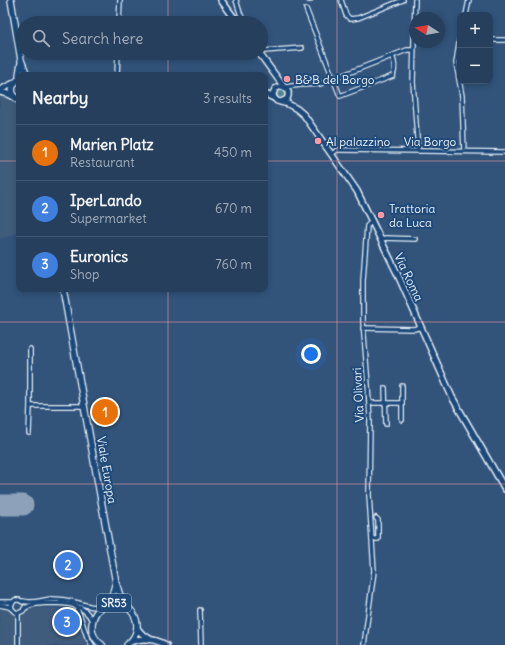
<!DOCTYPE html>
<meta charset="utf-8">
<style>
body{margin:0;font-family:Delius,sans-serif;background:#324a65;color:#f1f3f6}
.controls{position:absolute;right:12px;top:12px;display:grid;overflow:hidden;border-radius:8px;box-shadow:0 2px 6px #0003}
.controls button{width:36px;height:36px;display:grid;place-items:center;padding:0;border:0;border-bottom:1px solid #425872;background:#263f5c;color:#f1f3f6;font:20px sans-serif}
.compass{position:absolute;left:409px;top:12px;width:36px;height:36px;border-radius:50%;background:#263f5c;box-shadow:0 2px 6px #0003;rotate:281deg}
.you{position:absolute;left:311px;top:354px;width:14px;height:14px;margin:-10px;border:3px solid #fff;border-radius:50%;background:#1a73e8;box-shadow:0 0 0 6px #1a73e833}
.badge{display:grid;place-items:center;width:26px;height:26px;border-radius:50%;background:#e69b98;color:#fff;font-size:13px;font-weight:700}
.pin{position:absolute;translate:-50% -50%;border:2px solid #fff;box-shadow:0 1px 4px #0006}
.list{margin:0;padding:0;list-style:none}
h2{display:flex;justify-content:space-between;align-items:center;height:52px;margin:0;padding:0 16px;font-size:17px}
h2 small{font-size:13px;font-weight:400;color:#a4afbb}
.list li{display:grid;grid-template-columns:26px 1fr auto;gap:12px;align-items:center;box-sizing:border-box;height:56px;padding:0 16px;border-top:1px solid #425872}
.list b{display:block;font-size:15px;white-space:nowrap}
.list p{margin:0;font-size:13px;white-space:nowrap;color:#a4afbb}
.list em{font-size:13px;font-style:normal;color:#a4afbb}
.icon{flex:none;width:22px;height:22px;fill:none;stroke:currentColor;stroke-width:2;stroke-linecap:round;stroke-linejoin:round}
.map{position:relative;flex:none;width:505px;height:645px;overflow:hidden}
.search{position:absolute;background:#263f5c;box-shadow:0 2px 6px #0003;left:16px;top:16px;width:252px;height:44px;display:flex;align-items:center;gap:10px;box-sizing:border-box;padding:0 14px;border-radius:22px;color:#a4afbb;font-size:15px}
.panel{position:absolute;background:#263f5c;box-shadow:0 2px 6px #0003;left:16px;top:72px;width:252px;height:220px;border-radius:8px}
.map>svg:first-child{display:block}
.built{fill:#3f5b7c}
.green{fill:#54848e;stroke:#9ebac3}
.lines{fill:none;stroke-linecap:round;stroke-linejoin:round}
.runway{stroke:#8da2ba;stroke-width:21}
.street-casing{stroke:#e8f1f8;stroke-width:6}
.secondary-casing{stroke:#e8f1f8;stroke-width:8}
.primary-casing{stroke:#e8f1f8;stroke-width:8}
.street{stroke:#1f4a7a;stroke-width:3.5}
.secondary{stroke:#1f4a7a;stroke-width:5}
.primary{stroke:#1f4a7a;stroke-width:5.5}
.grid{fill:none;stroke:#ff9aa2;stroke-width:1;stroke-opacity:0.55}
.poi-dot{fill:#ff9aa2;stroke:#1f4a7a;stroke-width:1.5}
.labels{text-anchor:middle;dominant-baseline:central;stroke-width:4;stroke-linejoin:round;paint-order:stroke}
.shield{fill:#1f4a7a;stroke:#acbfd2;stroke-width:1}
.shield-label{font-size:11px;font-weight:bold;fill:#e8f1f8}
.poi-label{font-size:12px;fill:#e8f1f8;stroke:#1f4a7a;text-anchor:start}
.street-label{font-size:12px;fill:#e8f1f8;stroke:#1f4a7a}
</style>
<div class="map">
<svg width="505" height="645" viewBox="0 0 505 645">
<rect width="100%" height="100%" fill="#32547b"/>
<filter id="ink" filterUnits="userSpaceOnUse"><feTurbulence type="fractalNoise" baseFrequency=".025" numOctaves="2"/><feDisplacementMap in="SourceGraphic" scale="8" xChannelSelector="R" yChannelSelector="G"/><feConvolveMatrix kernelMatrix="1 2 1 2 8 2 1 2 1" color-interpolation-filters="sRGB"/></filter>
<g filter="url(#ink)">
<g class="built">
<path d="M0 94 11 97 19 105V233L0 239Z"/>
<path d="M64 608 73 612 78 629 87 645H0V609Z"/>
</g>
<circle class="green" cx="281" cy="94" r="5"/>
<g class="lines">
<path class="runway" d="M0 505H23"/>
<defs>
<g id="street">
<path d="M236 0 240 13 245 23"/>
<path d="M309 0H310"/>
<path d="M341 0 346 15 350 19 358 18 403 0"/>
<path d="M415 0 413 82 418 151"/>
<path d="M306 9 340 96 393 76C395 70 395 62 392 56"/>
<path d="M466 15 469 0"/>
<path d="M119 23 120 0"/>
<path d="M460 37 456 63 462 96 464 151"/>
<path d="M490 40H505"/>
<path d="M261 45 264 51 262 52"/>
<path d="M264 51 302 48"/>
<path d="M117 75 118 53"/>
<path d="M285 87 300 85 320 84 407 50H413"/>
<path d="M332 154 337 150H341L505 152"/>
<path d="M381 240 385 238 415 239"/>
<path d="M363 328 414 329 421 327"/>
<path d="M30 349V406H84"/>
<path d="M402 386V420"/>
<path d="M385 388 386 424"/>
<path d="M369 403H402"/>
<path d="M29 433 30 406"/>
<path d="M372 539H378V520L376 518"/>
<path d="M23 601C31 604 42 600 51 599 58 599 67 600 74 602 85 604 89 608 101 607"/>
<path d="M0 602H13"/>
<path d="M0 605C3 606 8 606 11 608 15 612 16 615 23 611L25 607"/>
<path d="M75 606 79 613 87 637 92 645"/>
<path d="M12 609 11 605 15 600H19L23 602"/>
<path d="M24 609C32 603 39 604 48 603 65 603 85 603 92 621"/>
<path d="M200 610 201 645"/>
<path d="M18 613V645"/>
<path d="M364 645 374 571 369 495 370 421 368 385 363 322V280L367 226 372 221"/>
</g>
<g id="secondary">
<path d="M221 0 238 23"/>
<path d="M259 53 284 87"/>
<path d="M0 90 14 83"/>
<path d="M0 92 8 94 14 97"/>
<path d="M265 94 274 98 277 101 288 104 297 109 304 115 357 191 397 273 452 397 505 489"/>
<path d="M274 98 273 94 275 89C284 83 291 90 287 99L281 102"/>
<path d="M137 628 141 633 150 639"/>
<path d="M130 642C142 637 155 639 166 645"/>
</g>
<g id="primary">
<path d="M11 0 21 60 27 75"/>
<path d="M19 75 21 63"/>
<path d="M19 79C10 85 10 95 19 101"/>
<path d="M63 289 116 583 123 605"/>
<path d="M110 604 115 585"/>
<path d="M102 645C95 640 91 632 92 624 93 617 96 611 101 608 125 590 152 625 127 645"/>
</g>
</defs>
<use href="#street" class="street-casing"/>
<use href="#secondary" class="secondary-casing"/>
<use href="#primary" class="primary-casing"/>
<use href="#street" class="street"/>
<use href="#secondary" class="secondary"/>
<use href="#primary" class="primary"/>
</g>
</g>
<path class="grid" d="M168 0V23M337 0V645M168 53V75M0 161H19M265 161H505M168 289V645M0 322H505M0 484H505"/>
<g class="poi-dot">
<circle cx="287" cy="79" r="4"/>
<circle cx="318" cy="141" r="4"/>
<circle cx="381" cy="215" r="4"/>
</g>
<g class="labels">
<rect class="shield" x="97" y="594" width="34" height="18" rx="3"/>
<g class="shield-label">
<text x="114" y="603">SR53</text>
</g>
<g class="poi-label">
<text x="295" y="79">B&amp;B del Borgo</text>
<text x="326" y="141">Al palazzino</text>
<text x="389" y="208">Trattoria<tspan x="389" dy="14">da Luca</tspan></text>
</g>
<g class="street-label">
<text x="430" y="141">Via Borgo</text>
<text transform="translate(409 277) rotate(65)">Via Roma</text>
<text transform="translate(358 395) rotate(-93)">Via Olivari</text>
<text transform="translate(107 470) rotate(80)">Viale Europa</text>
</g>
</g>
</svg>
<div class="controls">
<button>+</button>
<button>−</button>
</div>
<svg class="compass" viewBox="-18 -18 36 36"><path d="M0-13l5 13h-10z" fill="#e53935"/><path d="M0 13l5-13h-10z" fill="#a4afbb"/></svg>
<div class="you"></div>
<div class="pin badge" style="left:105px;top:412px;background:#e8710a">1</div>
<div class="pin badge" style="left:68px;top:565px;background:#3f7fe0">2</div>
<div class="pin badge" style="left:67px;top:622px;background:#3f7fe0">3</div>
<div class="search"><svg class="icon" aria-label="search" viewBox="0 0 24 24"><circle cx="10" cy="10" r="6"/><path d="M15 15l6 6"/></svg>Search here</div>
<section class="panel">
<h2>Nearby<small>3 results</small></h2>
<ul class="list">
<li><span class="badge" style="background:#e8710a">1</span><div><b>Marien Platz</b><p>Restaurant</p></div><em>450 m</em></li>
<li><span class="badge" style="background:#3f7fe0">2</span><div><b>IperLando</b><p>Supermarket</p></div><em>670 m</em></li>
<li><span class="badge" style="background:#3f7fe0">3</span><div><b>Euronics</b><p>Shop</p></div><em>760 m</em></li>
</ul>
</section>
</div>
